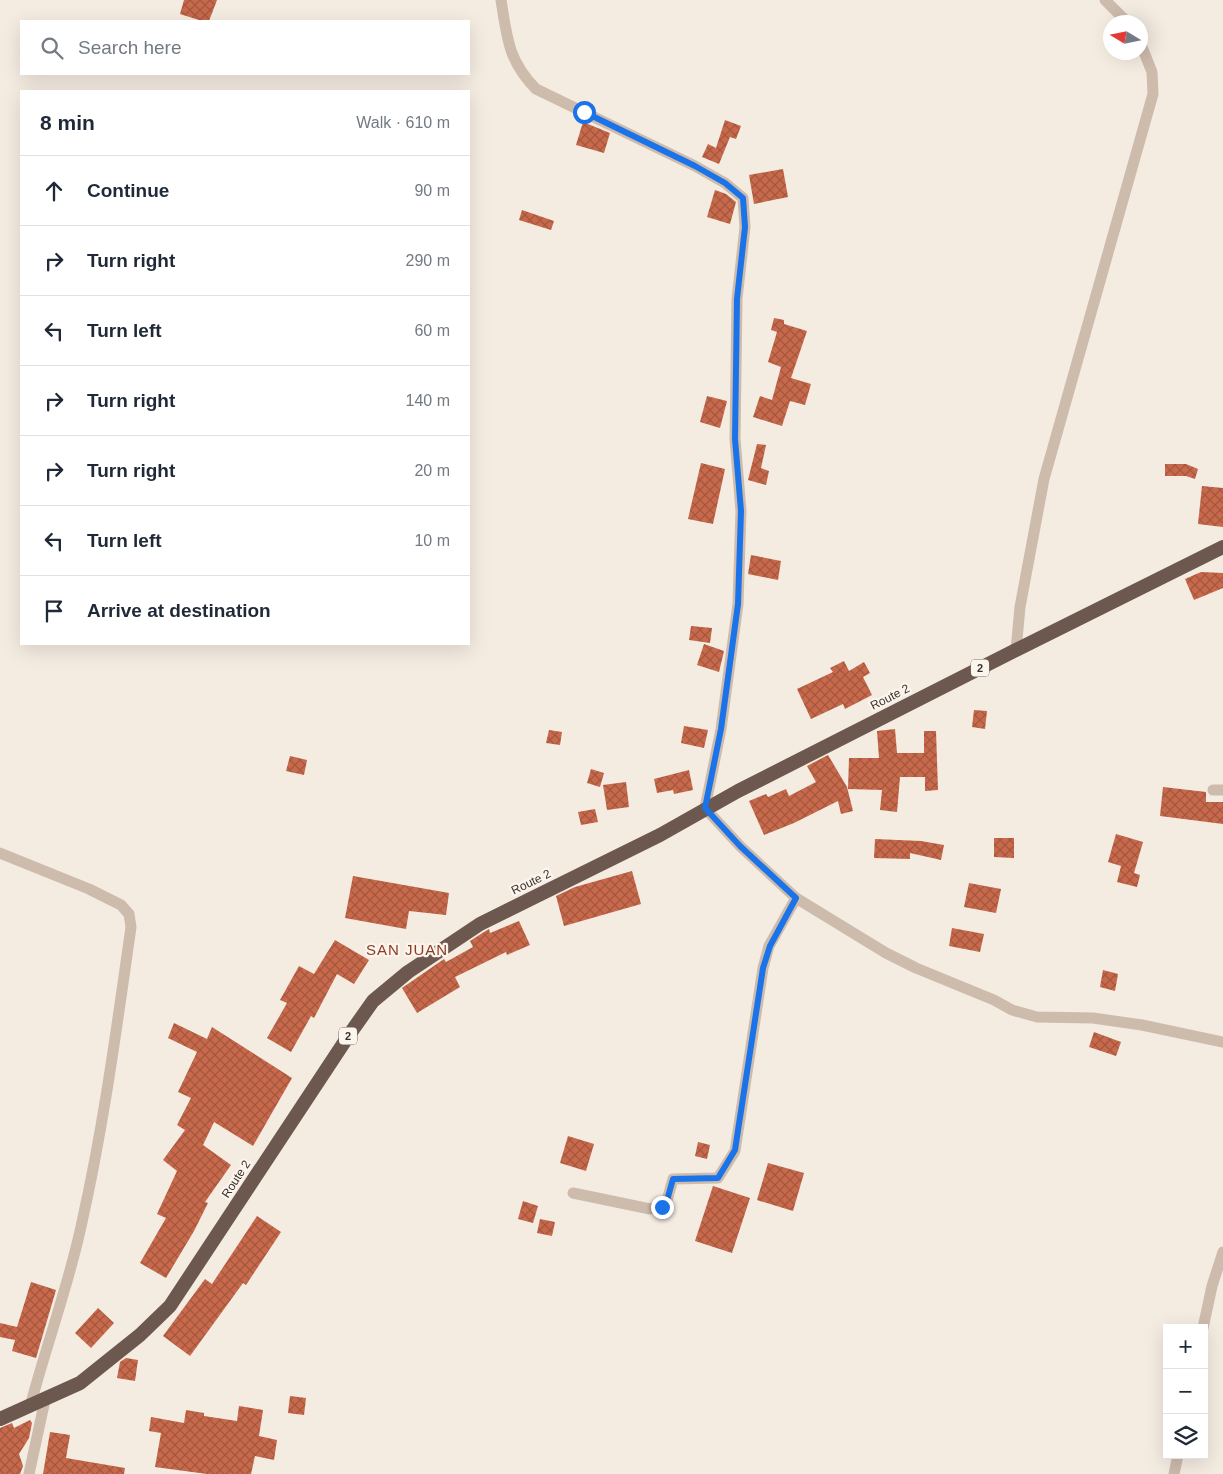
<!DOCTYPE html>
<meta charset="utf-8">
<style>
body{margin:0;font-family:Arial,sans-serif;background:#f2f2f3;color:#1f2937}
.controls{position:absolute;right:15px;bottom:15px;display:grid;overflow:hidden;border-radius:0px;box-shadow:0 5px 20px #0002}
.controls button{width:45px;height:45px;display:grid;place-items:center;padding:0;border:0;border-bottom:1px solid #e0e1e3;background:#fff;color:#1f2937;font:25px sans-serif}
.compass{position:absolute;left:1103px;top:15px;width:45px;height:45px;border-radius:50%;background:#fff;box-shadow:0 5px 20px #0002;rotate:280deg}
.stop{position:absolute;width:15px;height:15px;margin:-11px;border:4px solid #1a73e8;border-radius:50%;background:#fff}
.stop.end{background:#1a73e8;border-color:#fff;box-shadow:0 1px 5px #0008}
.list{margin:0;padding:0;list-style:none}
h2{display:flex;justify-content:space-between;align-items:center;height:65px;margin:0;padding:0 20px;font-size:21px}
h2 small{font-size:16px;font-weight:400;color:#747a83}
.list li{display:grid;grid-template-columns:32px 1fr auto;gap:15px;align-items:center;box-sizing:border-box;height:70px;padding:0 20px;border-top:1px solid #e0e1e3}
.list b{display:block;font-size:19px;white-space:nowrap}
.list em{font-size:16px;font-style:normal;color:#747a83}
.icon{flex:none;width:28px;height:28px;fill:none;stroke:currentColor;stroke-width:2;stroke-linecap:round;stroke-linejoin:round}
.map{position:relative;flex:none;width:1223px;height:1474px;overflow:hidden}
.search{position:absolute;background:#fff;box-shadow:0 5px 20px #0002;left:20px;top:20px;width:450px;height:55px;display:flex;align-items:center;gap:12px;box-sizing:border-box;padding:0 18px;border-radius:0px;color:#747a83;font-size:19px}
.panel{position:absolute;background:#fff;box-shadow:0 5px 20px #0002;left:20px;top:90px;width:450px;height:555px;border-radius:0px}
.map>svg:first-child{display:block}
.building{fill:url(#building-cross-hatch)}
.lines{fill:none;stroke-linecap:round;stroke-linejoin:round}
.minor{stroke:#cdbbac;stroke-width:11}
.trunk{stroke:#6c584f;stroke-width:14}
.route{stroke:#1a73e8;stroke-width:6}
.labels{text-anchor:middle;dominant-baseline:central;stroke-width:4.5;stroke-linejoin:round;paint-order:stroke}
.shield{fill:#fbf5ee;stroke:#756b66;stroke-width:1}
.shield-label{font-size:11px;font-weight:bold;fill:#3b302b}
.street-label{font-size:12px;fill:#3b302b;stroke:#fbf5ee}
.quarter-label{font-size:15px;letter-spacing:1px;fill:#8c3b22;stroke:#fbf5ee}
</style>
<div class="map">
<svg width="1223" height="1474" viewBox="0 0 1223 1474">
<defs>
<pattern id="building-cross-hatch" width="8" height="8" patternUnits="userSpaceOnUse" patternTransform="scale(1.25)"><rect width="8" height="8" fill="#c8694b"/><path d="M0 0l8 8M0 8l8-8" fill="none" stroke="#a4573f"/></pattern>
</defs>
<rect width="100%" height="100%" fill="#f4ebe1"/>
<g class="building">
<path d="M184 0H217L209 21H202L180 14Z"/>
<path d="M725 120 741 126 736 139 730 137 719 164 702 157 708 144 716 148Z"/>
<path d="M583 122 610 133 604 153 576 145Z"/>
<path d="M783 169 788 197 754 204 749 175Z"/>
<path d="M715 190 726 194 736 202 730 224 707 217Z"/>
<path d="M522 210 554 221 551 230 519 220Z"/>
<path d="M774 318 784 320V324L807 331 791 378 811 384 805 405 790 401 782 426 753 417 760 396 772 400 781 367 768 362 777 332 771 330Z"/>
<path d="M707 396 727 401 720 428 700 422Z"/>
<path d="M757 444 766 445 761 468 769 471 766 485 748 480Z"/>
<path d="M701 463 725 469 713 524 688 519Z"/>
<path d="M1165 464H1186L1198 469 1195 479 1186 476H1165Z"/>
<path d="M1202 486 1223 488V527L1198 524Z"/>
<path d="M751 555 781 561 778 580 748 574Z"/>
<path d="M1201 572 1223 573V588L1194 600 1185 579Z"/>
<path d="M691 626 712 628 710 643 689 640Z"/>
<path d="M704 644 724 651 719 672 697 665Z"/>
<path d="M844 661 849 671 864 662 870 673 863 677 872 695 845 709 843 704 811 719 797 689 833 672 830 668Z"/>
<path d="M974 710 987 711 985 729 972 727Z"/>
<path d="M684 726 708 730 704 748 681 743Z"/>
<path d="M895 729 897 753H924V731H936L938 790 925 791V777H900L897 812 880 810 882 790 848 789 849 758H879L877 731Z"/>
<path d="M549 730 562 732 560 745 546 743Z"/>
<path d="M828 755 847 787 853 811 841 814 838 801 794 823 764 835 749 801 766 794 768 797 786 789 789 796 816 782 807 766Z"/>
<path d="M290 756 307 760 304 775 286 771Z"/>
<path d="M591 769 604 773 600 787 587 783Z"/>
<path d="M689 770 693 790 674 794 673 790 657 793 654 779Z"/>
<path d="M626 782 629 807 607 810 603 785Z"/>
<path d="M1163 787 1206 792V802H1223V824L1160 816Z"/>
<path d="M595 809 598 822 581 825 578 812Z"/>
<path d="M1116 834 1143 842 1134 873 1140 875 1137 887 1117 882 1121 866 1108 862Z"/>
<path d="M994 838H1014V858L994 857Z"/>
<path d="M875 839 921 841 944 845 941 860 910 853V859L874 858Z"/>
<path d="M632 871 641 904 564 926 556 896 575 887Z"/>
<path d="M353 876 449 893 446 915 409 911 406 929 345 918Z"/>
<path d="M969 883 1001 889 996 913 964 907Z"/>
<path d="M519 921 530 945 507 955 506 952 455 977 460 987 417 1013 402 988 444 959 446 962 473 947 470 941 484 932 489 929 490 933Z"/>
<path d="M952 928 984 934 980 952 949 946Z"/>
<path d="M335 940 369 960 354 984 337 974 314 1018 311 1016 291 1052 267 1038 287 1003 280 1000 299 966 314 974Z"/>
<path d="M1103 970 1118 974 1115 991 1100 987Z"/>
<path d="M174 1023 207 1039 212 1027 292 1078 253 1146 214 1122 203 1145 231 1165 205 1202 208 1203 194 1231 166 1278 140 1263 166 1218 157 1214 177 1171 163 1160 185 1130 177 1125 191 1098 178 1092 197 1052 168 1038Z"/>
<path d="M1094 1032 1121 1042 1116 1056 1089 1047Z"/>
<path d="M568 1136 594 1144 586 1171 560 1163Z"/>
<path d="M698 1142 710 1145 707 1159 695 1156Z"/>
<path d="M768 1163 804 1173 793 1211 757 1200Z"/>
<path d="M713 1186 750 1198 732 1253 695 1241Z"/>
<path d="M523 1201 538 1206 533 1223 518 1219Z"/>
<path d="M257 1216 281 1232 246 1285 243 1283 190 1356 163 1336 205 1279 212 1284Z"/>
<path d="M540 1219 555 1222 552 1236 537 1233Z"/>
<path d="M31 1282 56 1290 36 1358 12 1351 15 1340 0 1337V1323L17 1327Z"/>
<path d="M98 1308 114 1323 91 1348 75 1333Z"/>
<path d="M126 1358 138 1360 135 1381 117 1378 120 1362Z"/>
<path d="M290 1396 306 1398 304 1415 288 1413Z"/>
<path d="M239 1406 263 1410 259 1436 277 1440 274 1460 255 1456 251 1474H207L155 1467 161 1433 149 1431 151 1417 184 1423 186 1410 204 1413V1416L237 1421Z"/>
<path d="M30 1420 32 1423 29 1438 19 1454 23 1466 20 1474H0V1428L12 1423 14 1428Z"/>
<path d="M50 1432 70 1435 66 1458 125 1468 124 1474H43Z"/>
</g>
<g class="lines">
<g class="minor">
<path d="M501 0C507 37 508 61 536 89L695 166 725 183 743 198 745 227 737 299 735 439 741 511 738 604 721 729 705 808 740 846 796 898 769 946 763 968 735 1151 718 1178 673 1179 666 1204 650 1209 573 1193"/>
<path d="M1105 0 1127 22"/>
<path d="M1016 650 1020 607 1044 479 1153 94 1152 72 1140 42"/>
<path d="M1213 790H1223"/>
<path d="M0 853 89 889 121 905 129 914 131 927C117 1025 104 1124 82 1222 69 1285 46 1345 30 1407"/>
<path d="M796 898 886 953 916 968 994 1000 1012 1010 1037 1017 1093 1018 1142 1025 1223 1042"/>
<path d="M1203 1328 1212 1286 1223 1252"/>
<path d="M29 1474 45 1400"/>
<path d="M1174 1474 1178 1455"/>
</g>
<path class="trunk" d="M0 1419 80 1383 140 1335 170 1306 349 1035 373 1001 408 972 480 924 660 835 738 791 1016 650 1223 547"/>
</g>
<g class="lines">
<path class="route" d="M584 112 695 166 725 183 743 198 745 227 737 299 735 439 741 511 738 604 721 729 705 808 740 846 796 898 770 946 763 968 735 1150 718 1178 673 1179 666 1204 662 1207"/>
</g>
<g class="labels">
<g class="shield">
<rect x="971" y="659.5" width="18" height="17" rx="4"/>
<rect x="339" y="1027.5" width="18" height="17" rx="4"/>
</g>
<g class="shield-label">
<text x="980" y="668">2</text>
<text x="348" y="1036">2</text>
</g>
<g class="street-label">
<text transform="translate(890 697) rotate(-27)">Route 2</text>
<text transform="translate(531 882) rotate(-26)">Route 2</text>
<text transform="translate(236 1179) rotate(-57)">Route 2</text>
</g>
<g class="quarter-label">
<text x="407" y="949">SAN JUAN</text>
</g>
</g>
</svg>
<div class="controls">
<button>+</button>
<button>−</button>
<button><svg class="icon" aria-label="layers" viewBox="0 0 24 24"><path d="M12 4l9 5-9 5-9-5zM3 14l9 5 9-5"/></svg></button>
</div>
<svg class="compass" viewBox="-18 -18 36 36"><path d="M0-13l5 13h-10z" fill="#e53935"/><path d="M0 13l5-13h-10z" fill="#747a83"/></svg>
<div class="stop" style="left:584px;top:112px"></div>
<div class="stop end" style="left:662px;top:1207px"></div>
<div class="search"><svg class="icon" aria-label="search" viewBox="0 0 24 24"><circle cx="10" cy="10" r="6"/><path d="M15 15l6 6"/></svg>Search here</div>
<section class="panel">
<h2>8 min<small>Walk · 610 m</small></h2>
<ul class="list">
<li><svg class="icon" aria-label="ahead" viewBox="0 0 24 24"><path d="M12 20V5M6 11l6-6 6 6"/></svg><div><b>Continue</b></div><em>90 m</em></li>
<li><svg class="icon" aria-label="right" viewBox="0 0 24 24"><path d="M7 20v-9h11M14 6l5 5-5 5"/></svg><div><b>Turn right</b></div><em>290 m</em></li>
<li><svg class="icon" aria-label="left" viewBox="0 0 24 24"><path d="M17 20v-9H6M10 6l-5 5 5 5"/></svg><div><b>Turn left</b></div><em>60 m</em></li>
<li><svg class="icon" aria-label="right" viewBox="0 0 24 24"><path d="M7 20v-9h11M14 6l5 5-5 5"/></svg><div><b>Turn right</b></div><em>140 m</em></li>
<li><svg class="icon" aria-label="right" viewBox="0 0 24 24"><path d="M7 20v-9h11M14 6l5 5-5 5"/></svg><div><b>Turn right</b></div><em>20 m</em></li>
<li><svg class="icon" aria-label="left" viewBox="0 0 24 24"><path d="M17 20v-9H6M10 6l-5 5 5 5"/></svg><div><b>Turn left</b></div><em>10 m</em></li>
<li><svg class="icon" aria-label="arrive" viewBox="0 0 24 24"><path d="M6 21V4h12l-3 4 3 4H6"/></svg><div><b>Arrive at destination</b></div></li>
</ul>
</section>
</div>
